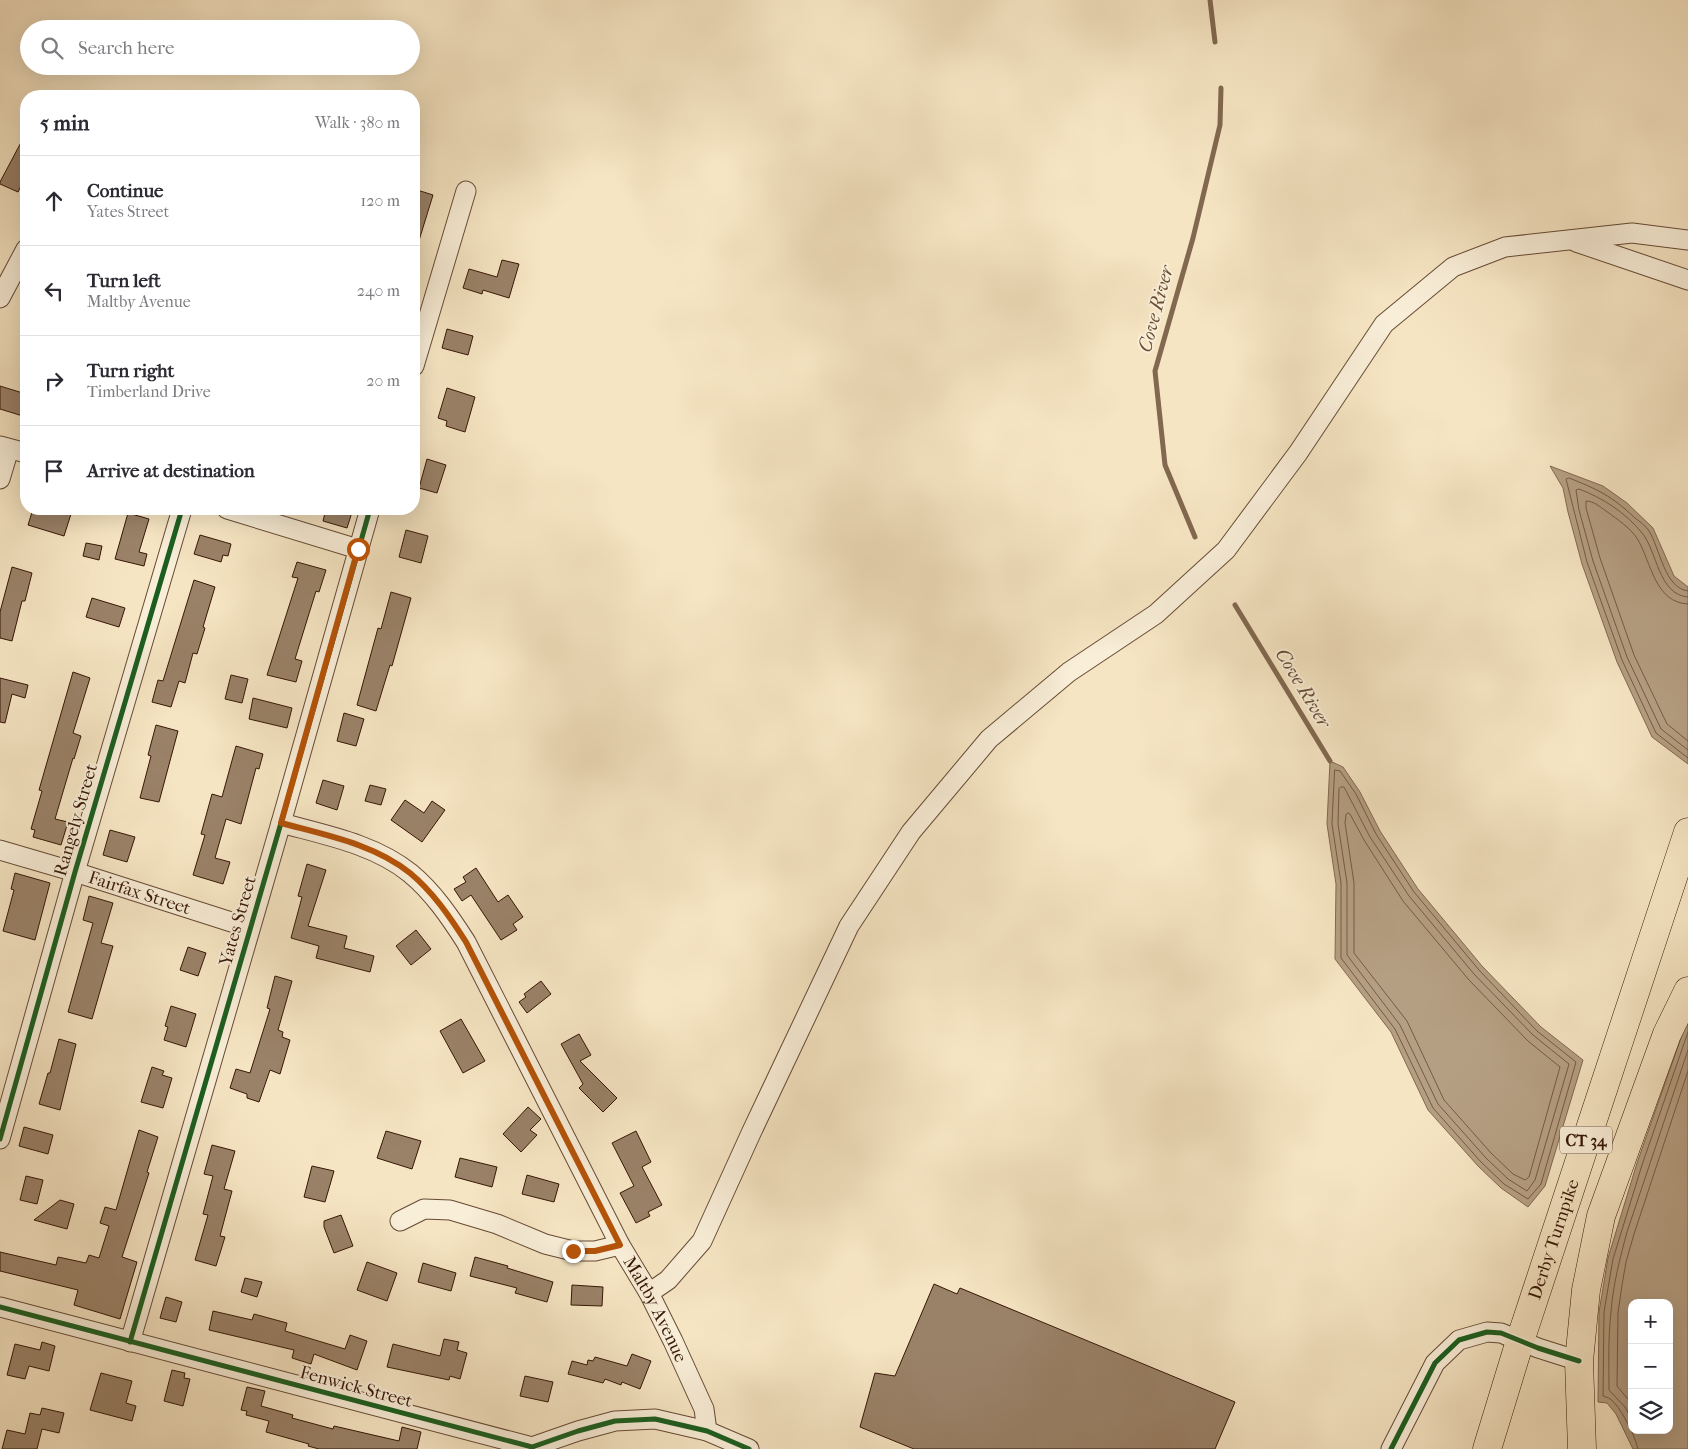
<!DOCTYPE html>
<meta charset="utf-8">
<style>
body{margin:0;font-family:"IM FELL French Canon",serif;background:#f7f7f7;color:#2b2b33}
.controls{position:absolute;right:15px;bottom:15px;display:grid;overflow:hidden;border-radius:10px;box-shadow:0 5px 20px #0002}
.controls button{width:45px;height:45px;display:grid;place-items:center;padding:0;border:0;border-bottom:1px solid #e1e1e2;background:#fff;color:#2b2b33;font:25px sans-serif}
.stop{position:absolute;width:15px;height:15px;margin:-11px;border:4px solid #b45309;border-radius:50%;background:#fff}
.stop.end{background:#b45309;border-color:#fff;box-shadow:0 1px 5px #0008}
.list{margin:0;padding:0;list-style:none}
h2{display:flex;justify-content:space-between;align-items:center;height:65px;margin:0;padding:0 20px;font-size:21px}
h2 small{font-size:16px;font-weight:400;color:#7c7c81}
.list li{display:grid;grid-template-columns:32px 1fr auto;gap:15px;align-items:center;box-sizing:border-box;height:90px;padding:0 20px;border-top:1px solid #e1e1e2}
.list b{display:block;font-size:19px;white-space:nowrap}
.list p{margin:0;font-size:16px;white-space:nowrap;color:#7c7c81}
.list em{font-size:16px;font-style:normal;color:#7c7c81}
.icon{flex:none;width:28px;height:28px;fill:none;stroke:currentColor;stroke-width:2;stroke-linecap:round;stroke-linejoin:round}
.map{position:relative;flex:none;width:1688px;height:1449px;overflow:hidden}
.search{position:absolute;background:#fff;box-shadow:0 5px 20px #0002;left:20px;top:20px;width:400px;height:55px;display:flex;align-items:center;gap:12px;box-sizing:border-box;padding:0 18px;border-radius:28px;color:#7c7c81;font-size:19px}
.panel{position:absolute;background:#fff;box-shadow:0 5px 20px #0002;left:20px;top:90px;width:400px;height:425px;border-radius:20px}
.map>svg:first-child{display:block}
.water{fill:#b59f82;stroke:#826850;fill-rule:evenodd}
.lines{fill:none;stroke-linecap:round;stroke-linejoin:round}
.shore{stroke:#765a44;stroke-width:1}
.stream{stroke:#826850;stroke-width:5}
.building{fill:#9a8268;stroke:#361605}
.minor-casing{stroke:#664a34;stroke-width:21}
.highway-casing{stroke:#361605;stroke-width:29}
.minor{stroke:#f9eed8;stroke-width:19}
.highway{stroke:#f6e5c3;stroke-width:28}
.cycleway-casing{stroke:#f9eed8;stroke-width:8}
.cycleway{stroke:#1b5e20;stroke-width:5}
.route{stroke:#b45309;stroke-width:6}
.labels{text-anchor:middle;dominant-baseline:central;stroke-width:4;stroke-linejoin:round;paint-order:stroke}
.shield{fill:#f9eed8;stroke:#705744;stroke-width:1}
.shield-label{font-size:16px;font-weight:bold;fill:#361605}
.street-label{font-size:18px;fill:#361605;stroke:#f9eed8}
.water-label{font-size:19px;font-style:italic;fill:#694d37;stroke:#f9eed8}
</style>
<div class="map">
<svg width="1688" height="1449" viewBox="0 0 1688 1449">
<rect width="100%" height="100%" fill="#f6e5c3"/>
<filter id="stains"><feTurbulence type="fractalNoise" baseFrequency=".004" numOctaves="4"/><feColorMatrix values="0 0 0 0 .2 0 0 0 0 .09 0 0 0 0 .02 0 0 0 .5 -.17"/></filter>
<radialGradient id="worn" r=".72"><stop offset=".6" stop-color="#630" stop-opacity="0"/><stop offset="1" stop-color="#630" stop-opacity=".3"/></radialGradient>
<g class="water">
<path d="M1550 466 1603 486 1627 503 1653 528 1674 576 1688 587V764L1652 737 1617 662 1582 564 1568 512 1563 488Z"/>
<path d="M1330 761 1343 767 1360 792 1380 831 1418 889 1482 966 1541 1027 1583 1060 1545 1186 1528 1207 1501 1188 1478 1166 1428 1110 1391 1032 1335 959 1336 884 1327 824Z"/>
<path d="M1688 1018V1449H1633L1616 1414 1607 1403 1598 1402 1599 1312 1608 1258 1637 1163ZM1632 1303H1669V1430H1632Z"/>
</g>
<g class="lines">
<g class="shore">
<path d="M1688 591C1664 588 1660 548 1649 531 1646 526 1640 522 1635 518 1612 496 1597 489 1569 478L1566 479 1587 562 1622 660 1656 733 1688 758"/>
<path d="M1688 597C1658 595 1657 550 1642 533 1626 513 1603 498 1579 489L1576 490 1579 510 1593 561 1627 657 1661 729 1688 750"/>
<path d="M1688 604C1655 603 1651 562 1638 540 1632 529 1617 519 1606 511 1600 507 1594 501 1586 501V508L1600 558 1634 655 1667 724 1688 741"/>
<path d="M1335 770 1340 771 1356 794 1376 834 1414 892 1479 970 1537 1031 1576 1062 1541 1184 1528 1199 1504 1184 1481 1162 1433 1108 1395 1029 1341 958V883L1332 824Z"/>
<path d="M1341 787H1344L1370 837 1409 896 1474 974 1533 1035 1569 1064 1535 1180 1527 1191 1508 1179 1486 1158 1438 1104 1400 1025 1347 955V883L1338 824 1339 789Z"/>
<path d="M1348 813 1350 814 1364 840 1403 901 1469 980 1528 1041 1560 1067 1529 1177 1525 1180 1513 1174 1491 1153 1444 1100 1407 1021 1354 953V883L1345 823 1346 815Z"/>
<path d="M1632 1404 1617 1386 1618 1313 1622 1285 1626 1262 1634 1234 1688 1071"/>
<path d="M1632 1420 1625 1407 1609 1390C1609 1364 1608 1338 1611 1312 1613 1285 1620 1258 1627 1232L1688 1050"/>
<path d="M1638 1449C1636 1438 1620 1405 1610 1399 1608 1397 1605 1397 1603 1396L1604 1312 1613 1259 1642 1165 1688 1032"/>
</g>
<g class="stream">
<path d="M1210 0 1215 42"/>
<path d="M1195 537 1165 465 1155 371 1193 238 1220 125 1221 88"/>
<path d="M1235 605 1330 761"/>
</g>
</g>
<g class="building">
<path d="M26 133V175L18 192 0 184V182Z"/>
<path d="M414 189 433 195 417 247 414 246Z"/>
<path d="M502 260 519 264 509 298 483 290 482 294 463 288 469 269 497 277Z"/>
<path d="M447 329 473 336 468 355 442 348Z"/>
<path d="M0 386 26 394V417L0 409Z"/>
<path d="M447 388 475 397 465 432 446 426 447 421 438 418Z"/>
<path d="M427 459 446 465 437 493 419 488Z"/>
<path d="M33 509H56L71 514 64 536 28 525Z"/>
<path d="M326 509H353L347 528 323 521Z"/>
<path d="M128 513 149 519 139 552 147 554 144 566 115 559Z"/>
<path d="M406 530 428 536 421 563 399 557Z"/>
<path d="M200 535 231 544 228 556 223 555 221 562 194 554Z"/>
<path d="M86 543 102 546 99 560 83 556Z"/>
<path d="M297 562 326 570 319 592 316 591 295 659 302 661 296 682 267 675 298 578 292 577Z"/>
<path d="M12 567 32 573 25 601H22L12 641 0 638V612Z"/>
<path d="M194 580 215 587 203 627 205 628 197 654 193 653 185 683 179 681 171 707 152 702 158 680 163 681Z"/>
<path d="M391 592 411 598 392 666 390 665 376 711 357 705 378 628 381 629Z"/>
<path d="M92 598 125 608 119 627 86 617Z"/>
<path d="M73 672 90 678 73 733 81 736 74 759 73 758 55 819 68 822 61 845 33 837 35 830 31 829 42 791 39 790Z"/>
<path d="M231 675 248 679 242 703 225 699Z"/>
<path d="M0 678 28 685 25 698 12 694 5 723 0 722Z"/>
<path d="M253 698 292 708 287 728 249 719Z"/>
<path d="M344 713 364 719 356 746 337 741Z"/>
<path d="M156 725 178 731 159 802 140 798 151 756 148 755Z"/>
<path d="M236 746 263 754 259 769 256 768 241 824 226 819 215 858 230 862 223 884 193 875 205 835 201 834 212 794 222 797Z"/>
<path d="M323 780 344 786 337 810 316 803Z"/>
<path d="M370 785 386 789 381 805 365 801Z"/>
<path d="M405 800 424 813 432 801 445 810 422 842 391 820Z"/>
<path d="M110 830 135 837 127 862 103 855Z"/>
<path d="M307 864 326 870 308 926 347 936 344 948 374 956 370 972 316 958 319 946 291 938 302 897 298 896Z"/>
<path d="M476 868 498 902 508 895 523 917 513 924 517 930 501 940 471 895 462 901 454 889 466 882 463 877Z"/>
<path d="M15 873 50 883 35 940 3 931 14 890 11 889Z"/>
<path d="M89 896 113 903 101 943 113 946 92 1019 68 1012 93 923 83 920Z"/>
<path d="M416 930 431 949 411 965 396 946Z"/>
<path d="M188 947 206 953 198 976 180 970Z"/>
<path d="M275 976 292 981 278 1030 283 1032 282 1037 290 1040 280 1074 270 1070 259 1102 247 1098V1094L230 1088 236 1069 250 1073 270 1009 267 1008Z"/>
<path d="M541 981 551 994 527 1013 519 1002 526 997 524 994Z"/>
<path d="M171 1006 196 1014 186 1047 164 1040 168 1027 165 1026Z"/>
<path d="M461 1019 485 1061 463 1073 440 1031Z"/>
<path d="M579 1034 591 1055 580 1061 617 1098 603 1112 579 1088 583 1084 561 1044Z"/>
<path d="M59 1039 76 1044 60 1110 39 1104 48 1073H50Z"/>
<path d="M152 1067 164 1071 162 1075 172 1078 163 1108 141 1102Z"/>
<path d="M528 1107 541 1119 530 1130 537 1135 521 1152 503 1134Z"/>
<path d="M24 1127 53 1135 48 1154 19 1146Z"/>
<path d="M139 1130 158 1137 147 1172 149 1173 122 1257 137 1262 120 1319 74 1305 78 1290 0 1271V1252L56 1265 58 1257 86 1263 89 1255 99 1258 109 1226 100 1223 105 1207 116 1210Z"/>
<path d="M386 1131 421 1141 412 1169 377 1158Z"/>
<path d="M636 1131 651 1162 642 1167 662 1205 648 1212 650 1216 636 1223 620 1193 634 1186 612 1143Z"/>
<path d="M212 1145 235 1151 224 1189 232 1191 220 1236 225 1237 216 1266 195 1260 208 1215 203 1214 213 1176 204 1174Z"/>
<path d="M460 1158 497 1167 492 1187 455 1177Z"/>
<path d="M312 1166 334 1171 325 1202 304 1197Z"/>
<path d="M527 1175 559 1184 554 1202 522 1194Z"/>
<path d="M26 1176 43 1180 37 1204 20 1200Z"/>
<path d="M60 1200 74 1204 67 1229 34 1220Z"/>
<path d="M341 1215 353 1246 334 1253 324 1227V1221Z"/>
<path d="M475 1257 508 1266 507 1268 553 1282 547 1302 515 1293 517 1288 470 1276Z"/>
<path d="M367 1262 397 1273 387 1301 357 1290Z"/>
<path d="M423 1263 456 1273 451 1291 418 1282Z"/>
<path d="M245 1278 262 1282 257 1297 241 1292Z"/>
<path d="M934 1284 957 1294 960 1288 1235 1402 1215 1449H914L860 1427 875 1373 895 1376Z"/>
<path d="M572 1285 603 1287 602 1306 571 1305Z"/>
<path d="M166 1297 182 1302 176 1322 160 1318Z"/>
<path d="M213 1311 252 1320 254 1314 287 1323 285 1331 345 1349 350 1335 367 1341 357 1370 314 1354 311 1364 292 1358 294 1350 209 1330Z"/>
<path d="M444 1339 459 1342 457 1350 467 1353 460 1379 450 1376 449 1380 387 1367 393 1344 440 1356Z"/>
<path d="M42 1342 55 1346 49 1371 29 1366 25 1379 7 1375 15 1344 40 1350Z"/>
<path d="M632 1354 651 1361 640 1389 622 1382 621 1385 605 1379 603 1383 568 1374 572 1361 587 1365 588 1360 593 1361 595 1357 627 1366Z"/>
<path d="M172 1370 185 1373 184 1378 190 1379 183 1406 164 1401Z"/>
<path d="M101 1373 132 1381 126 1403 136 1406 132 1421 90 1410Z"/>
<path d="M525 1376 553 1382 548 1402 520 1396Z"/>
<path d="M247 1387 265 1391 261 1406 293 1415 292 1418 333 1429 334 1426 399 1441 402 1427 421 1432 417 1449H319L308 1446 309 1444 266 1432 269 1421 246 1415 247 1411 241 1410Z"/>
<path d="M42 1408 64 1413 59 1433 42 1429 37 1449H2L7 1430 25 1434 30 1413 40 1415Z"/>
</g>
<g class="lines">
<defs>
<g id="minor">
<path d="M1576 242 1688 280"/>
<path d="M0 298 26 249"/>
<path d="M414 366 466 191"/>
<path d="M0 446 26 453"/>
<path d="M0 479 9 449"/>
<path d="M227 509 358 549"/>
<path id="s1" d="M281 823C325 835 374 844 410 873 433 892 450 917 466 942L620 1245 649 1293 673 1341 704 1409 707 1431"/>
<path id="s2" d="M0 850 75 872 250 928"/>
<path d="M0 1139 75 872 182 509"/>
<path d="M400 1221 424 1209 450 1210 497 1224 545 1244 573 1251H595L620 1245"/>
<path d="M649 1293 668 1280 702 1241 752 1131 849 926 911 832 989 739 1069 672 1156 614 1226 550 1298 453 1384 324 1453 267 1505 247 1632 233 1688 240"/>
<path d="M0 1307 532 1447 578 1431 615 1421 655 1419 707 1431 749 1449"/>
<path d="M130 1342 281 823 370 509"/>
<path d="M1391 1449 1435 1363 1459 1340 1487 1332 1501 1333 1538 1348 1579 1361"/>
</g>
<g id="highway">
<path id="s3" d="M1487 1449 1520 1341 1688 832"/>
<path d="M1582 1449 1579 1361 1586 1290 1601 1216 1667 1034 1688 991"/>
</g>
</defs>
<use href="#minor" class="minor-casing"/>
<use href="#highway" class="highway-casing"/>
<use href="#minor" class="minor"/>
<use href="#highway" class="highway"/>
<defs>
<g id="cycleway">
<path d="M0 1139 75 872 182 509"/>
<path d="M0 1307 532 1447 578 1431 615 1421 655 1419 707 1431 749 1449"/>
<path d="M130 1342 281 823 370 509"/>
<path d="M1391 1449 1435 1363 1459 1340 1487 1332 1501 1333 1538 1348 1579 1361"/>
</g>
</defs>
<use href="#cycleway" class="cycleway-casing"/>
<use href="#cycleway" class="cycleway"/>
</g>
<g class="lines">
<path class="route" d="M358 549 281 823C325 835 374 844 410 873 433 892 450 917 466 942L620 1245 595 1251H573"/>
</g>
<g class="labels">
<rect class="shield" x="1560" y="1126.5" width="52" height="27" rx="4"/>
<g class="shield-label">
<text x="1586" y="1140">CT 34</text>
</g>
<g class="street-label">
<text transform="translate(76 820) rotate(-74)">Rangely Street</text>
<text stroke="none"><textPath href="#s2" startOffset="146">Fairfax Street</textPath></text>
<text transform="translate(238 921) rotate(-74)">Yates Street</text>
<text stroke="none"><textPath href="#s3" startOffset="220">Derby Turnpike</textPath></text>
<text stroke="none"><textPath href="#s1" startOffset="642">Maltby Avenue</textPath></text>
<text transform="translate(356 1387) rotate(15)">Fenwick Street</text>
</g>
<g class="water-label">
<text transform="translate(1156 309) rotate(-75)">Cove River</text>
<text transform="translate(1303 688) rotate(59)">Cove River</text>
</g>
</g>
<rect width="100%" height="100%" filter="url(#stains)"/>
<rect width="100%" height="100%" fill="url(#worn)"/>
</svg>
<div class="controls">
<button>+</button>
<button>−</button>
<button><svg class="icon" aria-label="layers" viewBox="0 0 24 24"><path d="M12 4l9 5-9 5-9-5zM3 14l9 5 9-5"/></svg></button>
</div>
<div class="stop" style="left:358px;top:549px"></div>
<div class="stop end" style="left:573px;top:1251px"></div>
<div class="search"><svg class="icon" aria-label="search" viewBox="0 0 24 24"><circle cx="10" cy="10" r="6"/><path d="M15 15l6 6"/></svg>Search here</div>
<section class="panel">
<h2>5 min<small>Walk · 380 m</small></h2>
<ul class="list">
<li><svg class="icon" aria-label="ahead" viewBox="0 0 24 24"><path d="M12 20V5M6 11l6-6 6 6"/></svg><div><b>Continue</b><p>Yates Street</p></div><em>120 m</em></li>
<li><svg class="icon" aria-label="left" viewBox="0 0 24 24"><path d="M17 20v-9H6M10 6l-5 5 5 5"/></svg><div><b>Turn left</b><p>Maltby Avenue</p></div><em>240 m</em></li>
<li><svg class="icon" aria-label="right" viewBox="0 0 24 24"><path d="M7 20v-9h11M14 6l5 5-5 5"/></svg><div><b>Turn right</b><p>Timberland Drive</p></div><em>20 m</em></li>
<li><svg class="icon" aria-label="arrive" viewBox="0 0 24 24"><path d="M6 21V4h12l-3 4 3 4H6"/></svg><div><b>Arrive at destination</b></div></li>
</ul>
</section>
</div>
